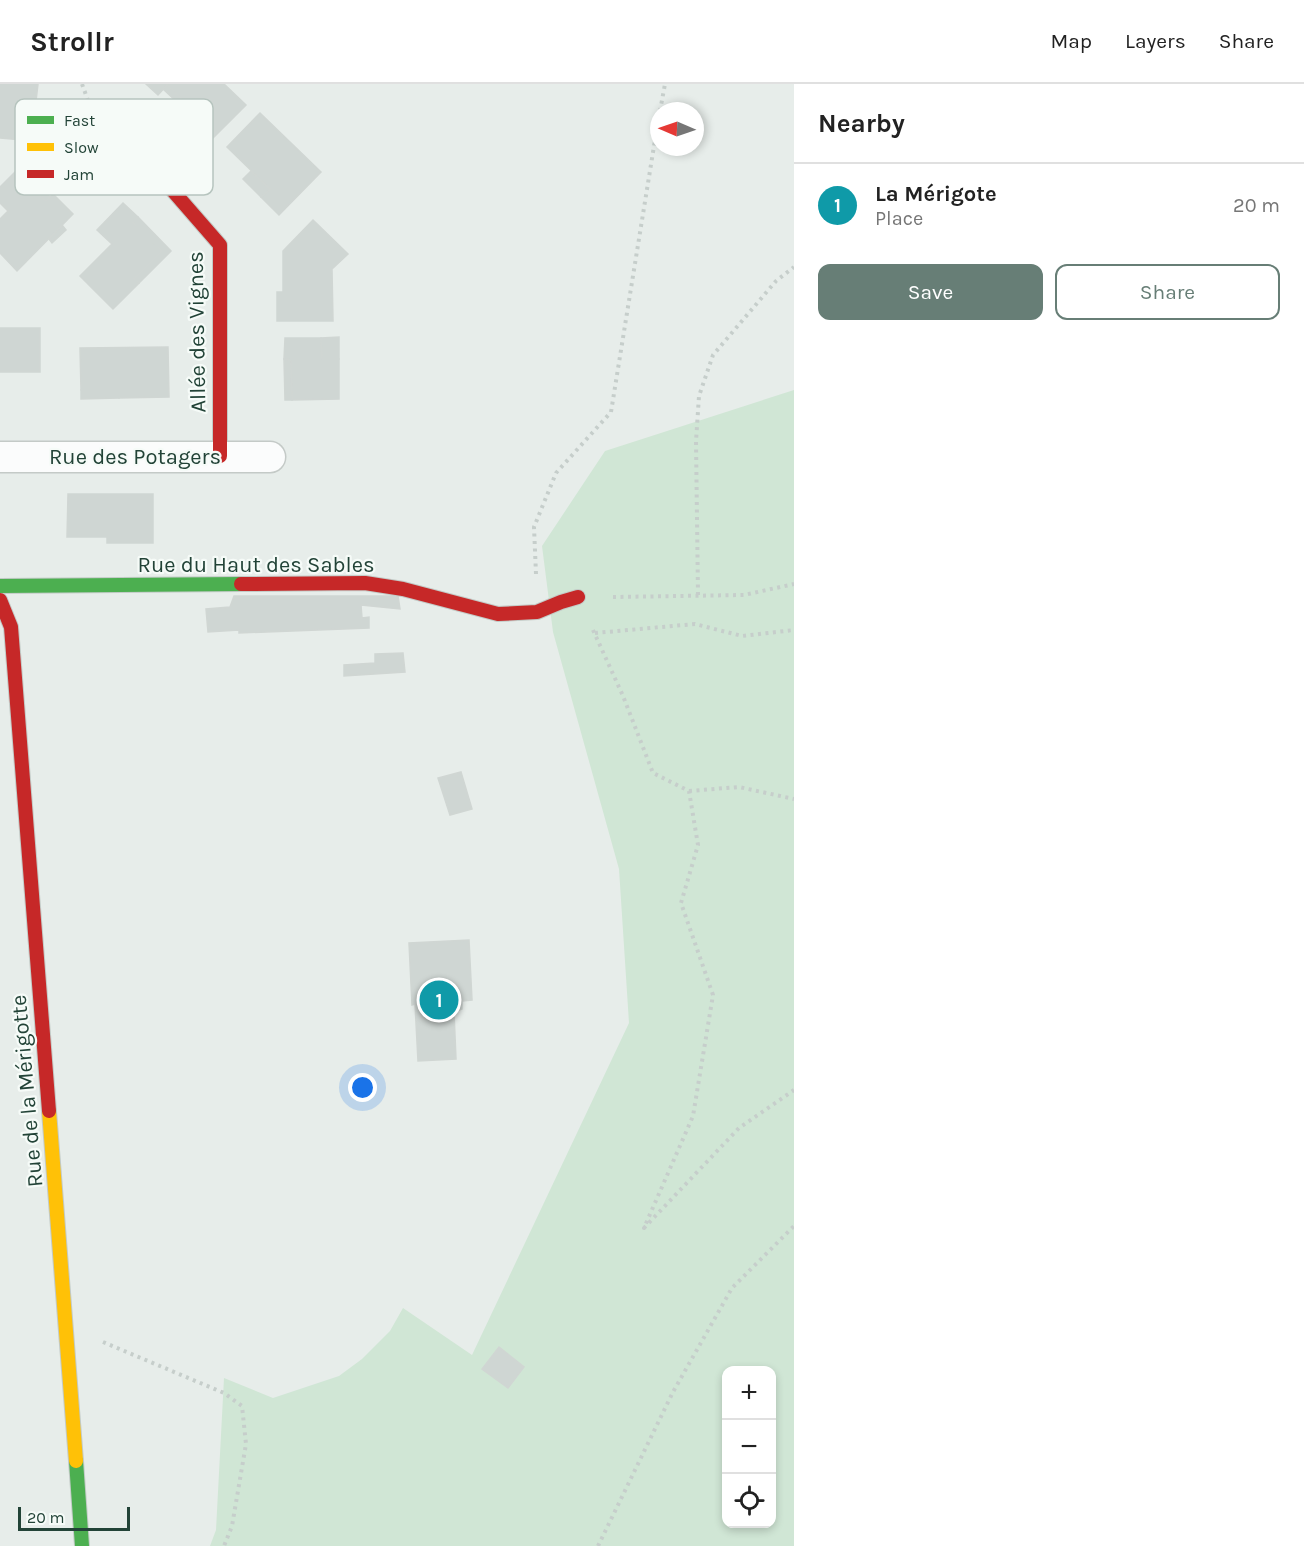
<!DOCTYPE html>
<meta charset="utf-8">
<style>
body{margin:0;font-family:Karla,sans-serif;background:#f6f6f6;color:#222}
.controls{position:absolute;right:18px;bottom:18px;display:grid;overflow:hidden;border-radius:12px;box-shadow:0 3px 9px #0003}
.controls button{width:54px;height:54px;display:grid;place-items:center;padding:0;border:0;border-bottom:2px solid #e0e0e0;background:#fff;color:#222;font:30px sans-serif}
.compass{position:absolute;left:650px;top:18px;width:54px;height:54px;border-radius:50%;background:#fff;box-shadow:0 3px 9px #0003;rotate:272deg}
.scale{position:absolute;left:18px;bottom:15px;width:112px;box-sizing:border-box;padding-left:6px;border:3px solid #224337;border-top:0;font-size:16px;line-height:21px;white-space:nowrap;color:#224337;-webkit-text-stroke:4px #f6fbf8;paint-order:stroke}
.you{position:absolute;left:363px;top:1004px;width:21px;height:21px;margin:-15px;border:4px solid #fff;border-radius:50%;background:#1a73e8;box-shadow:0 0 0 9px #1a73e833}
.badge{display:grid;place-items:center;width:39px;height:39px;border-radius:50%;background:#677e76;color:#fff;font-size:20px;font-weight:700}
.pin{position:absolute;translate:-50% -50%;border:3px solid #fff;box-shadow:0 2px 6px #0006}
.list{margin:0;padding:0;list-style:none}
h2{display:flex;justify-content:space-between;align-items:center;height:78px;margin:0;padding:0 24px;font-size:26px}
h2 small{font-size:20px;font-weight:400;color:#767676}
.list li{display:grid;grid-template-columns:39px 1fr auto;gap:18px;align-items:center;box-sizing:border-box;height:84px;padding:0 24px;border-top:2px solid #e0e0e0}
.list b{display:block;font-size:22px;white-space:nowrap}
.list p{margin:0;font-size:20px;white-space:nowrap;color:#767676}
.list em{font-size:20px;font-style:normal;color:#767676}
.actions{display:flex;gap:12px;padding:18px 24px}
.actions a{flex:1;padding:14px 0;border:2px solid #677e76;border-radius:12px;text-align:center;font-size:21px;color:#677e76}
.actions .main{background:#677e76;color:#fff}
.icon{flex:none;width:33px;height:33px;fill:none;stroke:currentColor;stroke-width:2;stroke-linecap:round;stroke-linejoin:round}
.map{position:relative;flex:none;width:794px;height:1462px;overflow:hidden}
header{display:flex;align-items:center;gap:36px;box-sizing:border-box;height:84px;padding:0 30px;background:#fff;border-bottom:2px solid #e0e0e0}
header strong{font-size:28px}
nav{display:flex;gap:33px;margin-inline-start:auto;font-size:21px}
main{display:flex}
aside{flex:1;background:#fff}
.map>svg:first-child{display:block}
.green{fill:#d0e6d5;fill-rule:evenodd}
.building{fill:#cfd6d3;stroke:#d0d6d3;stroke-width:1.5}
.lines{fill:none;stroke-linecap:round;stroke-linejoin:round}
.street-casing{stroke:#c4cac7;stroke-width:33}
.fast-casing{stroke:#c3cbc7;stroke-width:16}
.slow-casing{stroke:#c3cbc7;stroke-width:16}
.jam-casing{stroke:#c3cbc7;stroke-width:16}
.path{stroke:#c6cecb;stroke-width:4;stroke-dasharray:3 4.5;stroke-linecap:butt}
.street{stroke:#fbfcfc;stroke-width:30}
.fast{stroke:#4caf50;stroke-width:14}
.slow{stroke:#ffc107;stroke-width:14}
.jam{stroke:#c62828;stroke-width:14}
.labels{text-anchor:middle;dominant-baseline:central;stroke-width:4.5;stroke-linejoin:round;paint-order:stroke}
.street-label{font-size:22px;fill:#224337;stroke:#f6fbf8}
.key{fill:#f6fbf8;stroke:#b6c4be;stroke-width:1.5}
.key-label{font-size:16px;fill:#224337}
</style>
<header>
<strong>Strollr</strong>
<nav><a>Map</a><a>Layers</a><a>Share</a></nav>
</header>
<main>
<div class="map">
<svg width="794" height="1462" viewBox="0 0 794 1462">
<rect width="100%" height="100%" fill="#e7edea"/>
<path class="green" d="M794 306V1462H210L216 1446 224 1294 273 1314 339 1292 362 1275 390 1247 403 1224 472 1271 629 939 619 785 553 548 542 462 605 367ZM726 1286H772V1440H726Z"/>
<g class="building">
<path d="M0 0H38L36 17 27 16 22 56 0 54Z"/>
<path d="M146 0H224L246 21 212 55 188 32 194 26 167 1 158 11Z"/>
<path d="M167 1 194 26 190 30 163 5Z"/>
<path d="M260 29 321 88 279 131 261 113 270 105 227 63Z"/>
<path d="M20 83 36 99 32 104 46 117 53 110 73 130 17 187 0 169V135L8 127 0 119V103Z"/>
<path d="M251 87 270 105 261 113 243 95Z"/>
<path d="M36 99 50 113 46 117 32 104Z"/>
<path d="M123 119 138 133 133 139 162 167 134 195 139 199 113 225 80 192 112 160 97 146Z"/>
<path d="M138 133 171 167 139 199 134 195 162 167 133 139Z"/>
<path d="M313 136 348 170 332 185 333 237H277V208H283V167Z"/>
<path d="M62 141 66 146 52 159 49 155Z"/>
<rect x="0" y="244" width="40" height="44"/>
<path d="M339 253V275H322L321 254Z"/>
<path d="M285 254H321L322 275H339V315L292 316 291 276 284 275Z"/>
<path d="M168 263 169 313 119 314V306H81L80 264Z"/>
<path d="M284 275 291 276 292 316H285Z"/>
<path d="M81 306H119V314L81 315Z"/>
<path d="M68 410H153V459H107V453H67Z"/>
<path d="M234 512H398L400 525 361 521 362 534 369 533V544L239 549V546L208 548 206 525 230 523Z"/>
<path d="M403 569 405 588 344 592V581L375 579V570Z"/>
<path d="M461 688 472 725 450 731 438 694Z"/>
<path d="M469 856 472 916 462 917V925L454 928 456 975 418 977 415 920 412 921 409 859Z"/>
<path d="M499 1263 524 1283 508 1304 482 1285Z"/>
</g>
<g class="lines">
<defs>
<path id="street" d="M0 373H270"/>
<g id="fast">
<path d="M0 502 241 500"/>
<path d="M76 1377 82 1462"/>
</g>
<path id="slow" d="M49 1027 76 1377"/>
<g id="jam">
<path d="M113 61 153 84 220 161V372"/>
<path d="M241 500 365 499 403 505 498 530 537 528 561 518 578 513"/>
<path d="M0 516 11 543 49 1027"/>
</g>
</defs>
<use href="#street" class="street-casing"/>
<use href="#fast" class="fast-casing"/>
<use href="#slow" class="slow-casing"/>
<use href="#jam" class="jam-casing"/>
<g class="path">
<path d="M82 0 94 33"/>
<path d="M660 27 665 0"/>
<path d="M536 490 534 443 556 389 611 328 659 31"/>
<path d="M698 511 696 357 699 312 713 271 776 197 794 183"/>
<path d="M613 513 744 511 794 500"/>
<path d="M593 546 623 612 653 689 689 707 698 761 681 819 713 911 693 1032 644 1144 739 1044 794 1006"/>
<path d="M595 549 695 540 742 552 794 546"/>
<path d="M689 707 739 703 794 715"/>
<path d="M103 1258 224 1309 242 1322 246 1360 232 1442 224 1462"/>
<path d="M598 1462 673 1308 732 1204 794 1142"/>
</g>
<use href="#street" class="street"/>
<use href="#fast" class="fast"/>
<use href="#slow" class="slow"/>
<use href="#jam" class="jam"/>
</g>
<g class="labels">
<g class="street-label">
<text transform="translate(197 248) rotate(-91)">Allée des Vignes</text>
<text x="135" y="373">Rue des Potagers</text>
<text x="256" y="481">Rue du Haut des Sables</text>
<text transform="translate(27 1007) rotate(-95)">Rue de la Mérigotte</text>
</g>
</g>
<rect x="15" y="15" width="198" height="96" rx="9" class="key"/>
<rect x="27" y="32" width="27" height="8" fill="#4caf50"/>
<rect x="27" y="59" width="27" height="8" fill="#ffc107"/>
<rect x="27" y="86" width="27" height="8" fill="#c62828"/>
<g class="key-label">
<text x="64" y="42">Fast</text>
<text x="64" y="69">Slow</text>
<text x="64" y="96">Jam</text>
</g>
</svg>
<div class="controls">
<button>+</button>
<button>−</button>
<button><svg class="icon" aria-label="locate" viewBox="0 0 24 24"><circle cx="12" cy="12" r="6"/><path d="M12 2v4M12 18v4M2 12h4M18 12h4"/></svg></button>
</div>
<svg class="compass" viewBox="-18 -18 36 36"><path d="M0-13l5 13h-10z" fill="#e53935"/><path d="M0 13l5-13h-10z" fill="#767676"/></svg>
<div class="scale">20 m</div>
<div class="you"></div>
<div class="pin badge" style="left:439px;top:916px;background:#0f9aa8">1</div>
</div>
<aside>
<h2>Nearby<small></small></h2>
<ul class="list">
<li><span class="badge" style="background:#0f9aa8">1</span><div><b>La Mérigote</b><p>Place</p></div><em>20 m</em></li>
</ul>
<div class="actions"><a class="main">Save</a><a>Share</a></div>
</aside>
</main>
